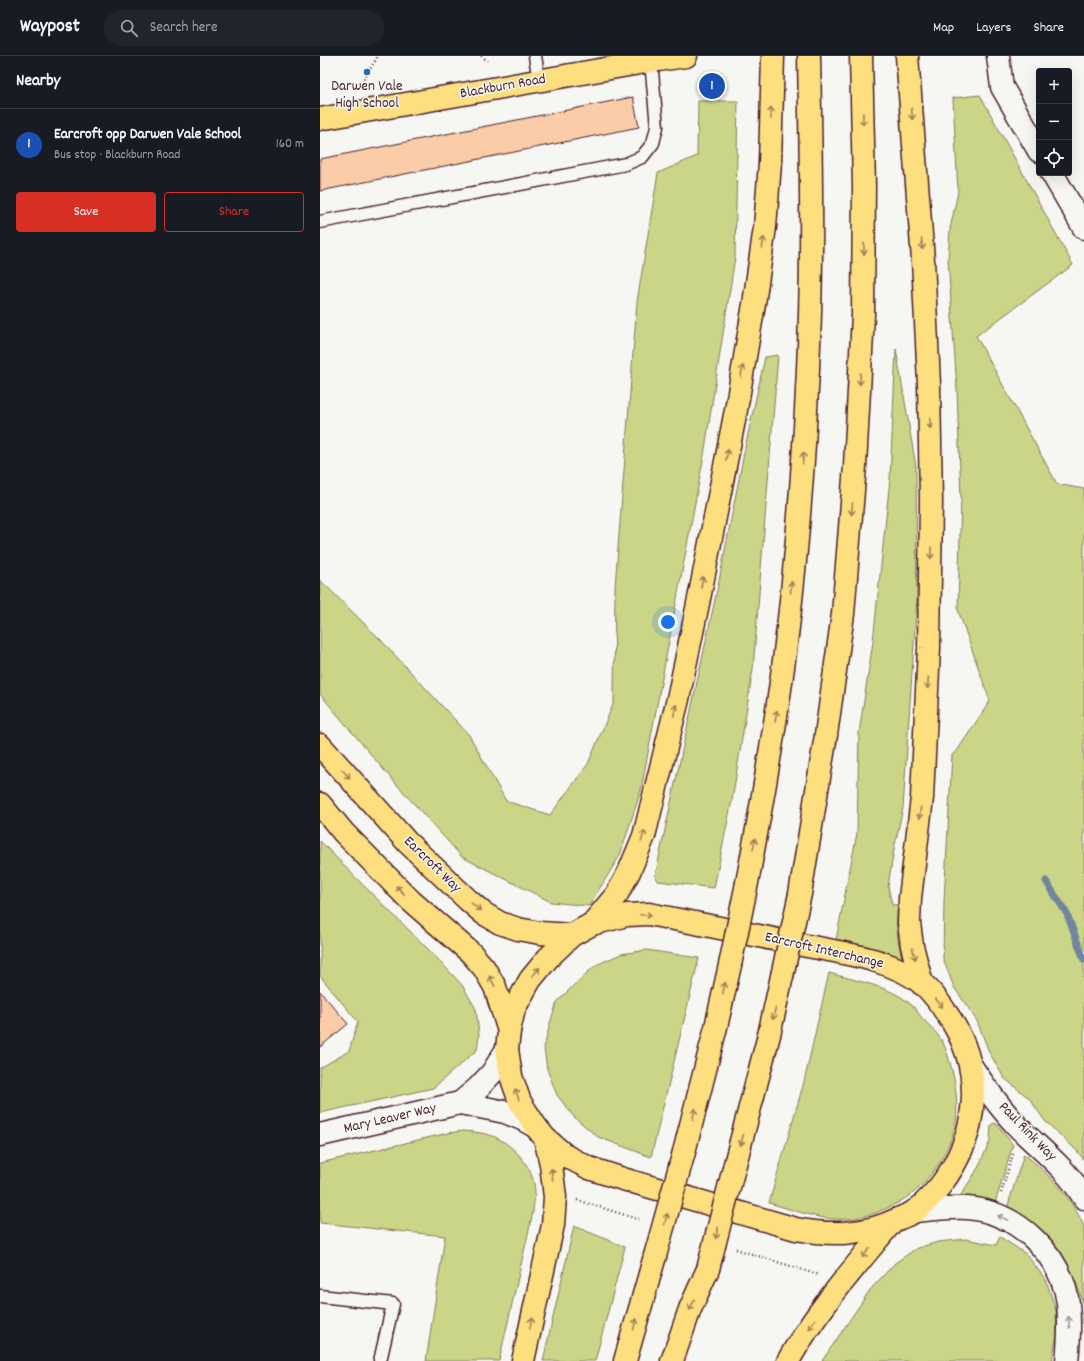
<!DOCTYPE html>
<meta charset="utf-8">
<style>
body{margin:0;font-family:Dekko,sans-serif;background:#20242c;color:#f1f3f6}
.controls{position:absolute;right:12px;top:12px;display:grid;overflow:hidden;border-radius:4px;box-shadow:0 4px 16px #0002}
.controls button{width:36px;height:36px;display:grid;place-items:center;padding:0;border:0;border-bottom:1px solid #363941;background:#171b24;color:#f1f3f6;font:20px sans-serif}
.you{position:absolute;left:348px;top:566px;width:14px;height:14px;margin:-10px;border:3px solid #fff;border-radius:50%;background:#1a73e8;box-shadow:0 0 0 6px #1a73e833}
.badge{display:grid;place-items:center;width:26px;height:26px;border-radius:50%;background:#d93025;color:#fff;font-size:13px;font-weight:700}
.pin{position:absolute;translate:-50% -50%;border:2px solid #fff;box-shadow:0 1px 4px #0006}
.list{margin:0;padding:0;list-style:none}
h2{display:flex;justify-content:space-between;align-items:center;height:52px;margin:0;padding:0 16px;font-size:17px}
h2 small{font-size:13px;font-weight:400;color:#9ea1a6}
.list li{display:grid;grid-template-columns:26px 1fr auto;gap:12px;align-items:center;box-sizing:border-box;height:72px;padding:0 16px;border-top:1px solid #363941}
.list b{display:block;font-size:15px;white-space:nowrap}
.list p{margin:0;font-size:13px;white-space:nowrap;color:#9ea1a6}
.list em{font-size:13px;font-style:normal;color:#9ea1a6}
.actions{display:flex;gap:8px;padding:12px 16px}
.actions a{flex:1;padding:9px 0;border:1px solid #d93025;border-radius:4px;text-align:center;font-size:14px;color:#d93025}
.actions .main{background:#d93025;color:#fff}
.icon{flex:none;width:22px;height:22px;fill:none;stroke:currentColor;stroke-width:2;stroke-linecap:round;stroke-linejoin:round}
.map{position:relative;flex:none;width:764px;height:1305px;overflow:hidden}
header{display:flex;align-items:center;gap:24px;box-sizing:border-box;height:56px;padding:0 20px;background:#171b24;border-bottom:1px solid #363941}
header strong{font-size:19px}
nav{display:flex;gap:22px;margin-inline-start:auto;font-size:14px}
.search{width:280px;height:36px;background:#20242c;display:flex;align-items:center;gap:10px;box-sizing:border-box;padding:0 14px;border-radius:22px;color:#9ea1a6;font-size:15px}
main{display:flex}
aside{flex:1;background:#171b24}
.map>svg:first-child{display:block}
.green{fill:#cad588;stroke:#8a7a5a}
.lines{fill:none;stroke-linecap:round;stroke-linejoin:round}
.stream{stroke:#70869e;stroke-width:7}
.building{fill:#facda8;stroke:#4a1f2b}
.lane-casing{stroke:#4a1f2b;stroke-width:15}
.street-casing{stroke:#4a1f2b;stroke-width:25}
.secondary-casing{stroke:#4a1f2b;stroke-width:25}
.highway-casing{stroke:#4a1f2b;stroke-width:25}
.path{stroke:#4a1f2b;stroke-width:2.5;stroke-dasharray:1 3;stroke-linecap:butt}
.lane{stroke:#f6f6f2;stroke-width:12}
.street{stroke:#f6f6f2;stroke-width:22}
.secondary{stroke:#f6f6f2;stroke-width:22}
.highway{stroke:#fddf80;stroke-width:22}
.highway-bridge-casing{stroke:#4a1f2b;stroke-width:25;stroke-linecap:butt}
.highway-bridge{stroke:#fddf80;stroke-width:22}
.oneway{stroke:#a47f56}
.oneway2{stroke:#a99598}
.poi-dot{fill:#1f6fb2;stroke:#f6f6f2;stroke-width:1.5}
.labels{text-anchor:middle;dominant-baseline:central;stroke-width:3;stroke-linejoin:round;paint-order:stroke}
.poi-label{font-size:15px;fill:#4a1f2b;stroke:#f6f6f2}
.street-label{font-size:15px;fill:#4a1f2b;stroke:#f6f6f2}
</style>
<header>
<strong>Waypost</strong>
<div class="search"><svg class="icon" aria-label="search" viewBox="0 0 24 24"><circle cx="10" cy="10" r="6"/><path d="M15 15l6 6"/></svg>Search here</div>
<nav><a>Map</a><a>Layers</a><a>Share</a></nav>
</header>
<main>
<aside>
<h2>Nearby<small></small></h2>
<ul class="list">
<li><span class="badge" style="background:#1a4fb4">1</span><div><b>Earcroft opp Darwen Vale School</b><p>Bus stop · Blackburn Road</p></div><em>160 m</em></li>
</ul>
<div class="actions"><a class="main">Save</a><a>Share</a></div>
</aside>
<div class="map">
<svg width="764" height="1305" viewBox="0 0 764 1305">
<rect width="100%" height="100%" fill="#f6f6f2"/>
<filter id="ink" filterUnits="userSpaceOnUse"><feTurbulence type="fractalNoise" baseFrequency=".025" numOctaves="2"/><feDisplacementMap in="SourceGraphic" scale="8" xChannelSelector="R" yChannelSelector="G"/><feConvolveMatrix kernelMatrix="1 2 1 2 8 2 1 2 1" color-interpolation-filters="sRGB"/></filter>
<g filter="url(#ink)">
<g class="green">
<path d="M660 39 753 209 656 280 737 428 764 433V1104L757 1095 725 1065 709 1042 684 1022 669 996 657 965 634 931 623 903 624 845 632 699 637 695 670 645 638 554 641 442 637 333 628 203 630 173 638 136 633 42Z"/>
<path d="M378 45H418L415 201 384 399 321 734 300 799 269 850 231 846 142 801 69 720 0 638V524L59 582 149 679 186 745 230 759 268 708 294 646 295 531 317 246 338 117 377 100Z"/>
<path d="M576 293 596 411 597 542 583 752 574 793 568 830 572 849H578C575 870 577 881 582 902L563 894 516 884 537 777 539 677 553 586 570 423Z"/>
<path d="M458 299 433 613 413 739 394 832 338 825 335 820 399 525 425 392 445 301Z"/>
<path d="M0 785 43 829 110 895 142 929 156 953 159 979 157 994 113 1032 0 1057V1012L29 995 38 966 0 920Z"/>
<path d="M327 894 379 902 331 1101 278 1081 254 1061 237 1039 227 1013 224 992 230 967 237 946 258 925 276 909 301 898Z"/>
<path d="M509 917C533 924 569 930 588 946 594 950 598 957 602 962 609 969 617 977 622 985 627 994 629 1004 632 1014 636 1030 638 1048 636 1065 632 1089 613 1122 593 1137 577 1149 555 1159 535 1162 506 1167 477 1155 449 1147L484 1026Z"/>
<path d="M674 1067 677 1068 693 1089 675 1147 643 1143 641 1139 658 1112 670 1085 671 1069Z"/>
<path d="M144 1075C154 1076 166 1077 175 1081 196 1091 215 1113 215 1137 215 1143 213 1150 213 1156L179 1305H106L125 1180 0 1167V1107L128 1077Z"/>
<path d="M704 1098C729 1118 752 1141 764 1171V1255C763 1243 758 1232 754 1222 740 1186 720 1170 687 1152Z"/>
<path d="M254 1170 305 1191 275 1305H223Z"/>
<path d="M680 1181 706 1198 726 1224 736 1254 737 1278 732 1305H502L550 1234 575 1207 597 1192 618 1186 646 1183 676 1189Z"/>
</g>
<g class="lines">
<path class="stream" d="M726 825 747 858 764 904"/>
</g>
<g class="building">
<path d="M313 41 319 71 0 135V103Z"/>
<path d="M0 935 28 968 0 991Z"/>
</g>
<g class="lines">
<defs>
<g id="lane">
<path d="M215 0 219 25"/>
<path d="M0 166 306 108 322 101 333 87 337 71 331 5"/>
<path d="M0 1240 73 1248 60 1305"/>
</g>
<g id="street">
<path d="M140 1047 158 1032 172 1017 187 993"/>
<path d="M0 1079 140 1047 185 1056 202 1063 216 1071"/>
</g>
<g id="secondary">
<path d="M678 0 682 31 719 95"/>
<path d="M732 117 764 172"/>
<path d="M651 1010C665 1031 680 1052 698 1071 721 1094 747 1113 764 1142"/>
<path d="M595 1155C613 1153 630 1151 647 1152 697 1156 741 1198 748 1247 750 1267 749 1286 747 1305"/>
</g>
<g id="highway">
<path d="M587 0 603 204 609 328 611 446 609 592 602 742 590 842 589 867 592 890 602 928"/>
<path d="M0 63 331 5 366 0"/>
<path d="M0 689 88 787 148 844 163 857 180 867 198 873 220 877 252 879"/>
<path d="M0 748 24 777 91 845 151 897 164 912 175 931 189 975"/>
<path d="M427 827C438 769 448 712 457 654 474 541 483 427 488 313 493 209 491 104 489 0"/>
<path d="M480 838 506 679 523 558 535 410 543 259 544 130 541 0"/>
<path d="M272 868 297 838 309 816 324 780 358 643 380 538 416 354 434 248 445 171 450 107 453 0"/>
<path d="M364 1096 396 971 410 909"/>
<path d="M414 1112 449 979 462 920"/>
<path d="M203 1305 233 1169 235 1141 231 1108 225 1082 216 1071 200 1046 191 1020 187 993 189 975 194 953 210 924 228 902 252 879 272 868 307 859 329 858 349 862C392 870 434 879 477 888 516 896 571 902 603 928 612 936 620 947 627 958 665 1012 660 1078 620 1130 613 1138 604 1149 595 1155 591 1158 585 1160 580 1162 546 1179 513 1180 476 1173L303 1123 269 1112 246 1100 225 1082"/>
<path d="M305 1305 335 1200"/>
<path d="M352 1305 370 1253 388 1213"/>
<path d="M468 1305C496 1255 535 1211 571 1167"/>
</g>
</defs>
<use href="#lane" class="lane-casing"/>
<use href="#street" class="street-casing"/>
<use href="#secondary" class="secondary-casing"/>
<use href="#highway" class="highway-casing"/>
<g class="path">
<path d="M161 0 168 5"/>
<path d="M42 26 58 0"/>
<path d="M681 1137 693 1098"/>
<path d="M257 1144 321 1164"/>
<path d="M416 1193 499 1219"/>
</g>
<use href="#lane" class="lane"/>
<use href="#street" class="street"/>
<use href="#secondary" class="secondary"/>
<use href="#highway" class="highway"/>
<defs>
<g id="highway-bridge">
<path d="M410 909 427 827"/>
<path d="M462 920 480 838"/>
<path d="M335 1200 364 1096"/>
<path d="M388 1213 414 1112"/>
</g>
</defs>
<use href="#highway-bridge" class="highway-bridge-casing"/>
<use href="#highway-bridge" class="highway-bridge"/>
</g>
<defs><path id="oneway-shaft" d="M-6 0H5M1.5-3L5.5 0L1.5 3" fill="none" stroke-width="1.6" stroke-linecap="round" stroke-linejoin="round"/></defs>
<g class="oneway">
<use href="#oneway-shaft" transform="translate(451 57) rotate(-88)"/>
<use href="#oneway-shaft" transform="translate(592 58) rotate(86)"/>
<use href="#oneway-shaft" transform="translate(543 63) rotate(89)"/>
<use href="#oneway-shaft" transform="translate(443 187) rotate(-82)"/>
<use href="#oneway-shaft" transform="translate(602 188) rotate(86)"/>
<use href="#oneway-shaft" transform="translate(544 193) rotate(91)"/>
<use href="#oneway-shaft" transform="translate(422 315) rotate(-80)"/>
<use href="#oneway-shaft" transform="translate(540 323) rotate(93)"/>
<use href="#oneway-shaft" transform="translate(610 367) rotate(89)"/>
<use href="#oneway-shaft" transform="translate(407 399) rotate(-79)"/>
<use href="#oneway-shaft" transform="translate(483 402) rotate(-86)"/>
<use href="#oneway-shaft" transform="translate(532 453) rotate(95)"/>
<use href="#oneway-shaft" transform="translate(611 497) rotate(91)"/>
<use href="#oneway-shaft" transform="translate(382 526) rotate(-79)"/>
<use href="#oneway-shaft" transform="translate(471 531) rotate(-85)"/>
<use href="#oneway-shaft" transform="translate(608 627) rotate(93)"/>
<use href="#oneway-shaft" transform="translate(355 654) rotate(-77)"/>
<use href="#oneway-shaft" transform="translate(456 660) rotate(-81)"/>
<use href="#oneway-shaft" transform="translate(26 718) rotate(48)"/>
<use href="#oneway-shaft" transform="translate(600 757) rotate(97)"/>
<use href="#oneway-shaft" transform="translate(323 780) rotate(-73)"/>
<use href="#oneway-shaft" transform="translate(434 788) rotate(-80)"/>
<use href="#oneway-shaft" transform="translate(80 834) rotate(-134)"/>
<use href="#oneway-shaft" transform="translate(156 851) rotate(39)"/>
<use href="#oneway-shaft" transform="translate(326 859) rotate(3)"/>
<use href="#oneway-shaft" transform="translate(594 898) rotate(75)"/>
<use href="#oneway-shaft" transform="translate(216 916) rotate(-50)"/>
<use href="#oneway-shaft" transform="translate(172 925) rotate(-118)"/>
<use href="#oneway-shaft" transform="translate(404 932) rotate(-77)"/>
<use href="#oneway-shaft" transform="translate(619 947) rotate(52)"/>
<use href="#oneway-shaft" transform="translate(454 958) rotate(103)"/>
<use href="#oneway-shaft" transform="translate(197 1038) rotate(-109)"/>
<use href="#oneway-shaft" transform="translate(374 1058) rotate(-75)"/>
<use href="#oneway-shaft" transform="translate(422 1084) rotate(105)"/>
<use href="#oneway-shaft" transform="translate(232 1118) rotate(-97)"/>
<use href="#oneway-shaft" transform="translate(346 1163) rotate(-74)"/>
<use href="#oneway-shaft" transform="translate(397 1177) rotate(104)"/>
<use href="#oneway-shaft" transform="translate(546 1197) rotate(130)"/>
<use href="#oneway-shaft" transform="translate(372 1249) rotate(113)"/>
<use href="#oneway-shaft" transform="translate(211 1267) rotate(-77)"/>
<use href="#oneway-shaft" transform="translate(315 1268) rotate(-74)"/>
<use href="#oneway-shaft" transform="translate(492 1268) rotate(125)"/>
</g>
<g class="oneway2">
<use href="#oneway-shaft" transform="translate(683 1162) rotate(-155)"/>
<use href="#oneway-shaft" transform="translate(749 1266) rotate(-94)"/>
</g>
</g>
<circle class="poi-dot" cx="47" cy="16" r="4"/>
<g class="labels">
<g class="poi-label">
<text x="47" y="31">Darwen Vale<tspan x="47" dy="17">High School</tspan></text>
</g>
<g class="street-label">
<text transform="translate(183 31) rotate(-10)">Blackburn Road</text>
<text transform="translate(112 809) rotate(44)">Earcroft Way</text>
<text transform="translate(504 895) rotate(13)">Earcroft Interchange</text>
<text transform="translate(70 1063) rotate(-13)">Mary Leaver Way</text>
<text transform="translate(707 1076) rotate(46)">Paul Rink Way</text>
</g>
</g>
</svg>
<div class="controls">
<button>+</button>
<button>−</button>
<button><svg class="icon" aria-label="locate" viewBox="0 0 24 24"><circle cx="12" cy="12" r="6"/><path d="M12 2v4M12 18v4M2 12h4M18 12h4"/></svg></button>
</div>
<div class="you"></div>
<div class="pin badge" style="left:392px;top:30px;background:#1a4fb4">1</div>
</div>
</main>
